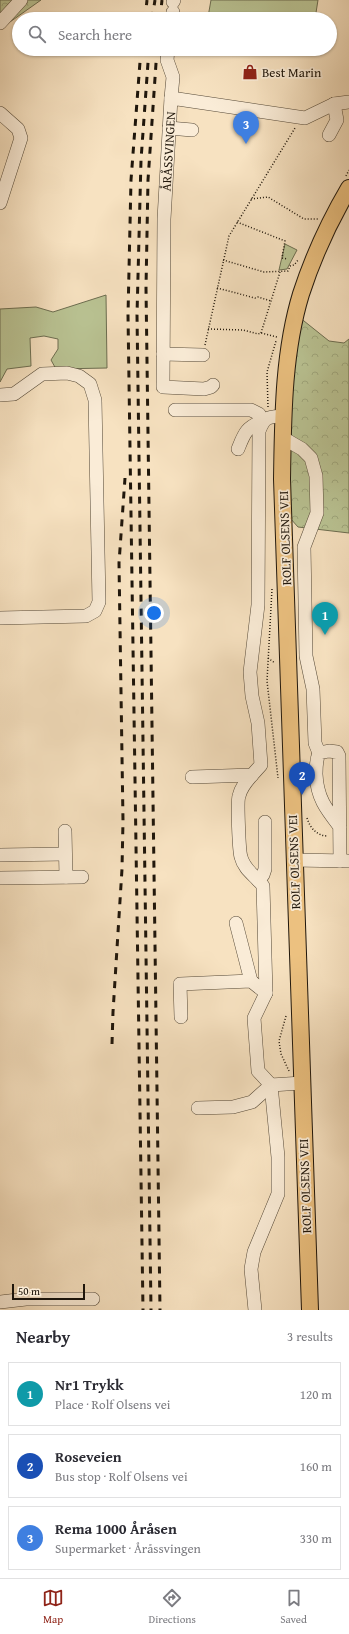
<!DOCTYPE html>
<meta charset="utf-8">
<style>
body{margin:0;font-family:"Gentium Book Plus",serif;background:#f7f7f7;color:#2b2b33}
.scale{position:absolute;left:12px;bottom:10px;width:73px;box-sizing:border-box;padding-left:4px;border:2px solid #1f160b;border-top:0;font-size:11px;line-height:14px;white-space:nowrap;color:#1f160b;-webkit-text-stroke:3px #faecd7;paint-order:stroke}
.you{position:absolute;left:154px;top:613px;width:14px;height:14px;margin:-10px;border:3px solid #fff;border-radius:50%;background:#1a73e8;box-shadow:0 0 0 6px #1a73e833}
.badge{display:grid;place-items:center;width:26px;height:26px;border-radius:50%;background:#8f2418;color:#fff;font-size:13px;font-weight:700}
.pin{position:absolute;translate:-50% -33px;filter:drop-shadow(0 1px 2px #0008)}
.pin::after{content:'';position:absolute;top:21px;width:14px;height:12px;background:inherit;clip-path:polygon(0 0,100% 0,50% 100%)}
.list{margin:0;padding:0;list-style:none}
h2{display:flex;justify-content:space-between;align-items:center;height:52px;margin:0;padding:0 16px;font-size:17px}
h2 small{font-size:13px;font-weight:400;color:#7c7c81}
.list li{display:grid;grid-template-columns:26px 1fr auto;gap:12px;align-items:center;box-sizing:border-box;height:64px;margin:0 8px 8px;padding:0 8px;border:1px solid #e1e1e2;border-radius:0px}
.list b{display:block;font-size:15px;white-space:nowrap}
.list p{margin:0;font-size:13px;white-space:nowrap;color:#7c7c81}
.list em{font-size:13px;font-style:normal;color:#7c7c81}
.icon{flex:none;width:22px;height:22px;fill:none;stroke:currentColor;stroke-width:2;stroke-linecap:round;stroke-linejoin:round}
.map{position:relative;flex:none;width:349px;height:1310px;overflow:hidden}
.search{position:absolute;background:#fff;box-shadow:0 1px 3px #0004;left:12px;right:12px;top:12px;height:44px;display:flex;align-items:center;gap:10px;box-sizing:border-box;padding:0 14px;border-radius:22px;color:#7c7c81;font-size:15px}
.sheet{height:268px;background:#fff}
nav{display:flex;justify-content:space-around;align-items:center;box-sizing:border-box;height:56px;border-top:1px solid #e1e1e2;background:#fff;font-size:11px;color:#7c7c81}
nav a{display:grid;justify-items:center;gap:2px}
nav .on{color:#8f2418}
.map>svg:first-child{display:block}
.green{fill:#bac494;stroke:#6c6d50}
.forest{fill:url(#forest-crowns);stroke:#6c6d50}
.park{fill:url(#park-tufts);stroke:#6c6d50}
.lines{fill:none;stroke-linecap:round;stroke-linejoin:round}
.minor-casing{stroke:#554938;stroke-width:14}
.major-casing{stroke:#1f160b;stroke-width:18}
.path{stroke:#1f160b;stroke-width:1.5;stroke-dasharray:1 2;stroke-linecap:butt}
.minor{stroke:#faecd7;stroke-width:13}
.major{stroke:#ecc180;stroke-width:16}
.rail{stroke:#1f160b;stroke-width:3;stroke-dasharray:7 7;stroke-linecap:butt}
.labels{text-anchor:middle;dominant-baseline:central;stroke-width:3.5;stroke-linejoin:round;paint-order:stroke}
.poi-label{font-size:13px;fill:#1f160b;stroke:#faecd7;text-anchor:start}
.street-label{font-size:13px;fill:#1f160b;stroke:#faecd7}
</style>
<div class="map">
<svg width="349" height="1310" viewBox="0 0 349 1310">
<defs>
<pattern id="forest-crowns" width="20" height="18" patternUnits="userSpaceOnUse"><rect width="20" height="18" fill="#bac494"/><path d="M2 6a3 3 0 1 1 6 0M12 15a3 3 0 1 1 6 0" fill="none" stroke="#9fa87e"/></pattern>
<pattern id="park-tufts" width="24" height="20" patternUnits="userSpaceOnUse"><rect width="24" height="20" fill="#bac494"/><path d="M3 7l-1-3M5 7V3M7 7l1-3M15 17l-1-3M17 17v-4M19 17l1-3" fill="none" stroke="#9fa87e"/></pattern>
</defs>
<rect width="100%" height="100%" fill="#f7e2c1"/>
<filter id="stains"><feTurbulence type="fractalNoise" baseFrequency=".005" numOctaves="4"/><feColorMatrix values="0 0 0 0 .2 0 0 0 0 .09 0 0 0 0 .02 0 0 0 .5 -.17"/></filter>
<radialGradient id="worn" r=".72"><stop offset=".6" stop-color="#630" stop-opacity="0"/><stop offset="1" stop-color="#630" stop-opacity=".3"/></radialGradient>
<g class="green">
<path d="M211 0H318L315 19H220L208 17Z"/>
<path d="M106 295 107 368 56 369 51 360 58 349V339L44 336 30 338 31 366 7 369 0 382V309L36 307 53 312Z"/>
</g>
<g class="forest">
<path d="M0 0H41L0 29Z"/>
<path d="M299 317 329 341 344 343 349 339V533L298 527 290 518 288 419Z"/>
</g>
<path class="park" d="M285 244 297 250 287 269 279 270Z"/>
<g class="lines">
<defs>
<g id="minor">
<path d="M173 2 174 0"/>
<path d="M172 19 173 12"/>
<path d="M0 23 21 0"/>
<path d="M168 49 167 60 173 77 171 98"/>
<path d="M0 113 18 129 21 138 0 203"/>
<path d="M169 128 192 130"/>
<path d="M329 135 337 120 334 104"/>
<path d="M163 354 203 355"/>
<path id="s1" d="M213 385 211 387 204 389 163 387 164 219 171 98 305 118 334 104 349 102"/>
<path d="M0 395 14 394 42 374 67 373 79 376 90 384 95 400 99 602 95 611 86 616 0 618"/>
<path d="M175 410H251L259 414 263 421C246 427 244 434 238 449"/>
<path d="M283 438 302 449 311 458 316 476 317 513 304 547 306 656 313 689 315 743 319 753"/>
<path d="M252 775C246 782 241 787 239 796 237 801 239 851 241 857 244 870 256 876 263 886L266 993 254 1018 258 1071 271 1085 278 1157V1194L254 1252 251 1269 255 1310"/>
<path d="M192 777 252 775 261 765 258 723 252 696 250 672 258 605 259 431C265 416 268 417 283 416"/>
<path d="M340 827C326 809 317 798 316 774 316 766 316 760 319 753L329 751 337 752 339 756 340 861"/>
<path d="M65 831 66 877"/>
<path d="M0 855 65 854"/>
<path d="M294 860 349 861"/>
<path d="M0 878 82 877"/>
<path d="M258 880 263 875 265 869V822"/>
<path d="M236 923 251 981"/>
<path d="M181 1017 180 984 251 981 266 993"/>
<path d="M198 1108 233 1107 252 1102 271 1085 302 1083"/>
<path d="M0 1302 26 1299H93"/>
</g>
<path id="major" d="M310 1310 282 479C283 418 283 353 301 294 313 257 329 222 349 188"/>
</defs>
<use href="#minor" class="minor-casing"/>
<use href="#major" class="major-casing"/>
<g class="path">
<path d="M346 176 349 170"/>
<path d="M251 199 268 197 304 219H318"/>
<path d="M237 222 285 241 282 258 288 259"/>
<path d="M223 260 264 272 288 271 290 266 294 265 299 259"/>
<path d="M217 288 255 298 258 297 271 301"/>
<path d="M208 329 243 330 258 334 261 333 277 337"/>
<path d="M261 333 280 272"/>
<path d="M205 345 229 236 295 128"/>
<path d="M268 407 267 372 276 341"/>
<path d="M272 589 267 681 278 778"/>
<path d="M268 658 275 663"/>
<path d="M307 818C310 828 317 836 328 836"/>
<path d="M286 1016 279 1041 281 1054 289 1071"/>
</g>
<use href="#minor" class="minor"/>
<use href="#major" class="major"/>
<g class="rail">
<path d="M145 19 147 0"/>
<path d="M152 19 155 0"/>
<path d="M160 19 162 0"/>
<path d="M141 49 131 180 128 315 143 1310"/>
<path d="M149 49 141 160 137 315 151 1310"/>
<path d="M157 49 148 180 146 288 160 1310"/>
<path d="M112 1044 113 1012 122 869 123 821 119 563 125 478"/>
</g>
</g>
<defs>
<symbol id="shop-bare" viewBox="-9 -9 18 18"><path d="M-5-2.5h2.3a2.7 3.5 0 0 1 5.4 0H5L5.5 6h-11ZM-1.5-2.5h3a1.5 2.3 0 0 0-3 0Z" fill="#8f2418" stroke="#faecd7" stroke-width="2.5" paint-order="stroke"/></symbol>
</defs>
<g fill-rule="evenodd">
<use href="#shop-bare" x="239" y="61" width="22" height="22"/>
</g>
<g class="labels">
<g class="poi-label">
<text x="262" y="72">Best Marin</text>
</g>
<g class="street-label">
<text stroke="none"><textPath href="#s1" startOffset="287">ÅRÅSSVINGEN</textPath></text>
<text transform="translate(285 538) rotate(-92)">ROLF OLSENS VEI</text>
<text transform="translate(294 862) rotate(-92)">ROLF OLSENS VEI</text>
<text transform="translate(305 1186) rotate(-92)">ROLF OLSENS VEI</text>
</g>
</g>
<rect width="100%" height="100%" filter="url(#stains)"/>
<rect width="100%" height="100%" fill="url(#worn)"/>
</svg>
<div class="scale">50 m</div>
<div class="you"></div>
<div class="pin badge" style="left:325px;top:635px;background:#0f9aa8">1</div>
<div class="pin badge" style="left:302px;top:795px;background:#1a4fb4">2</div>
<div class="pin badge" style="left:246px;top:144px;background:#3f7fe0">3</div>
<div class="search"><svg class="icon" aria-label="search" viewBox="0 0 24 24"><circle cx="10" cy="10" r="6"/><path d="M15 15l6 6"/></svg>Search here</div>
</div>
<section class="sheet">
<h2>Nearby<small>3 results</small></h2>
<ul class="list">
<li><span class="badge" style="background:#0f9aa8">1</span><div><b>Nr1 Trykk</b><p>Place · Rolf Olsens vei</p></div><em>120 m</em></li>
<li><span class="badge" style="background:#1a4fb4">2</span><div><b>Roseveien</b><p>Bus stop · Rolf Olsens vei</p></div><em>160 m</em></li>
<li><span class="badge" style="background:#3f7fe0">3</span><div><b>Rema 1000 Åråsen</b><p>Supermarket · Åråssvingen</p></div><em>330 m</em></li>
</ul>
</section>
<nav>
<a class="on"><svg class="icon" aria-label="map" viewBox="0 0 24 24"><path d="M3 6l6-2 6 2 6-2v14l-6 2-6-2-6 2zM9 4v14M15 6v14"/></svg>Map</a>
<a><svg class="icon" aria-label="directions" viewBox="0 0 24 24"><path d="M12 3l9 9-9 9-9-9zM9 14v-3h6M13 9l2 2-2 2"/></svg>Directions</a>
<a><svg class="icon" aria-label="saved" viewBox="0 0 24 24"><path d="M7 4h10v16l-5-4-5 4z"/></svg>Saved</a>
</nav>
